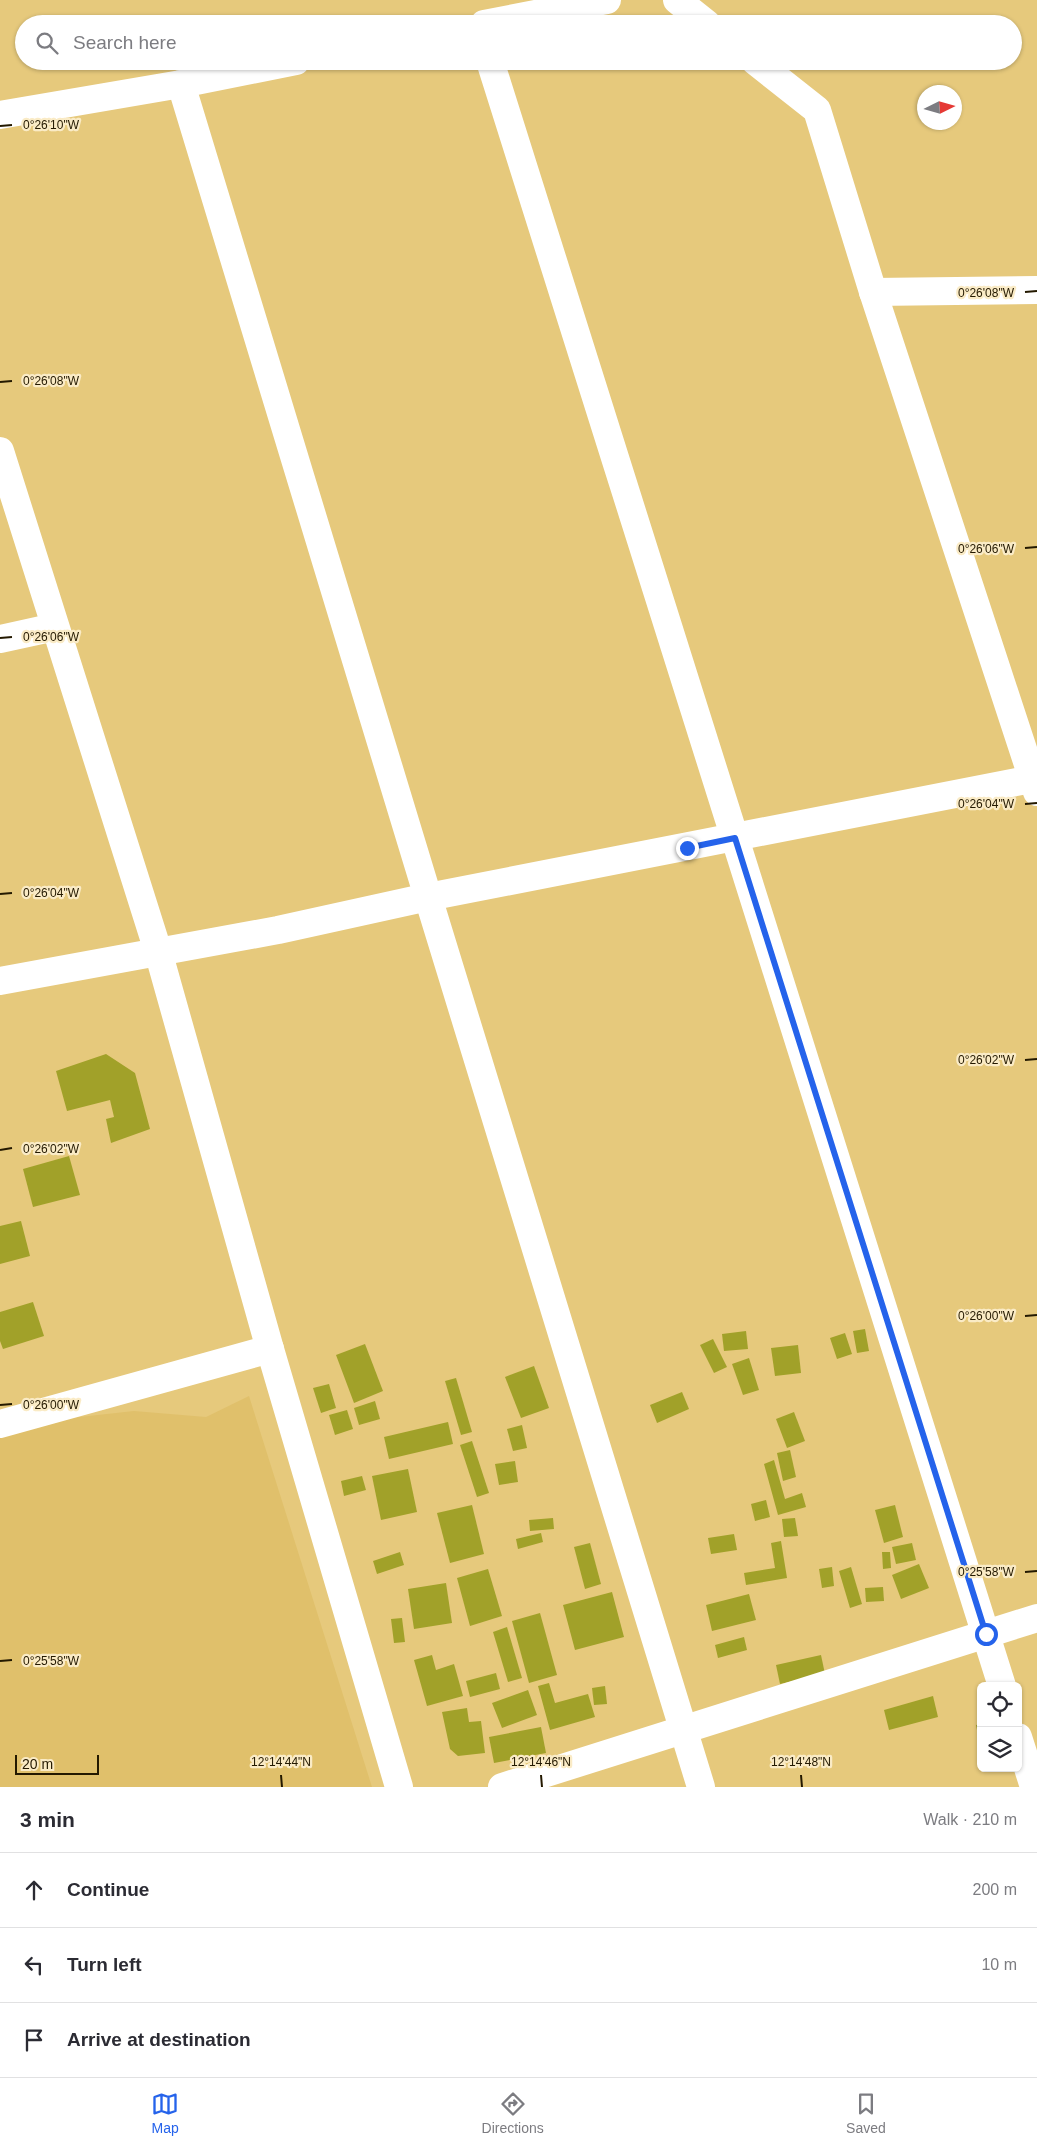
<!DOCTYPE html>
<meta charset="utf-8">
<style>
body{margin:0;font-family:Helvetica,sans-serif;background:#f7f7f7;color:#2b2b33}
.controls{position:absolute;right:15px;bottom:15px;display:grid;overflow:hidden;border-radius:8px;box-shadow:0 1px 4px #0004}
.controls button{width:45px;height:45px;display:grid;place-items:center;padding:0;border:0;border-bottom:1px solid #e1e1e2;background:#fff;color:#2b2b33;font:25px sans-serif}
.compass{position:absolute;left:917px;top:85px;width:45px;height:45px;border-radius:50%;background:#fff;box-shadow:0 1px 4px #0004;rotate:85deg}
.scale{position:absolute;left:15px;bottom:12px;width:84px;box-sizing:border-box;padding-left:5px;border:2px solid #241900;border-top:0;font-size:14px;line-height:18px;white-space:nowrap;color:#241900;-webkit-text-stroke:4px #faebc6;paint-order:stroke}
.stop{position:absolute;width:15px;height:15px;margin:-11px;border:4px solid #2563eb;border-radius:50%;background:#fff}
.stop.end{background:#2563eb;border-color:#fff;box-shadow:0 1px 5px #0008}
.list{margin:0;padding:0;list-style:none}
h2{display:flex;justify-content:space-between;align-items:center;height:65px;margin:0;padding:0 20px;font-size:21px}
h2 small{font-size:16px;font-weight:400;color:#7c7c81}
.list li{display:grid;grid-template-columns:32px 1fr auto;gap:15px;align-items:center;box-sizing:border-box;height:75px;padding:0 20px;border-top:1px solid #e1e1e2}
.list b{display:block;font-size:19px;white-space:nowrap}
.list em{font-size:16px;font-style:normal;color:#7c7c81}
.icon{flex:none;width:28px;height:28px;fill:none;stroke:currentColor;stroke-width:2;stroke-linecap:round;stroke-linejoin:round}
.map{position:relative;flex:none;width:1037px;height:1787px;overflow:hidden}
.search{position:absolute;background:#fff;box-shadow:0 1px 4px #0004;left:15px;right:15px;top:15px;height:55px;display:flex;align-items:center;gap:12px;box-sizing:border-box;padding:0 18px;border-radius:28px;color:#7c7c81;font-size:19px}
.sheet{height:290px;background:#fff}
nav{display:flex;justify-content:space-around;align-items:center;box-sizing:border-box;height:70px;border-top:1px solid #e1e1e2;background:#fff;font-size:14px;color:#7c7c81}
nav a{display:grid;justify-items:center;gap:2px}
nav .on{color:#2563eb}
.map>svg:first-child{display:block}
.built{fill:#e0c06b}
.building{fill:#a1a129}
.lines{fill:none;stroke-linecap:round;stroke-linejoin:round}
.minor{stroke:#fff;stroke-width:28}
.major{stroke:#fff;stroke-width:28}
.route{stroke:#2563eb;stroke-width:6}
.ticks{fill:none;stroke:#241900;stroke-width:2}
.ticks-label{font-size:12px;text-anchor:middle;fill:#241900;stroke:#faebc6;stroke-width:4.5;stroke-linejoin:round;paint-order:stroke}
</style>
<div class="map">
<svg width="1037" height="1787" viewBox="0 0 1037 1787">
<rect width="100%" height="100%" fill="#e6c97c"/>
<path class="built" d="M249 1396 372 1787H0V1436L52 1420 134 1411 206 1417Z"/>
<g class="building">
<path d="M106 1054 135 1073 150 1129 111 1143 106 1119 114 1117 110 1100 67 1111 56 1071Z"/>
<path d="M69 1156 80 1195 33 1207 23 1169Z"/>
<path d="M21 1221 30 1256 0 1264V1226Z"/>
<path d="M33 1302 44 1336 3 1349 0 1341V1312Z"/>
<path d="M865 1329 869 1351 857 1353 853 1331Z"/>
<path d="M746 1331 748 1349 724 1351 722 1334Z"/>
<path d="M845 1333 852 1354 837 1359 830 1338Z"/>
<path d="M713 1339 727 1367 714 1373 700 1345Z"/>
<path d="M365 1344 383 1391 354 1403 336 1355Z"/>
<path d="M798 1345 801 1373 775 1376 771 1348Z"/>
<path d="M749 1358 759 1390 743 1395 732 1364Z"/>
<path d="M534 1366 549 1408 521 1418 505 1377Z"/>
<path d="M456 1378 472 1432 461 1435 445 1381Z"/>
<path d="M329 1384 336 1408 321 1413 313 1388Z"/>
<path d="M682 1392 689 1409 657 1423 650 1405Z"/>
<path d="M375 1401 380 1419 359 1425 354 1408Z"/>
<path d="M347 1410 353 1429 335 1435 329 1415Z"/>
<path d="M794 1412 805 1441 787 1448 776 1419Z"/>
<path d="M448 1422 453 1444 389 1459 384 1437Z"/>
<path d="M522 1425 527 1448 513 1451 507 1429Z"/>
<path d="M472 1441 489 1493 477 1497 460 1445Z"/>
<path d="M790 1450 796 1477 783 1481 777 1453Z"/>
<path d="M774 1460 785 1499 802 1493 806 1507 778 1515 764 1464Z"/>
<path d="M515 1461 518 1482 499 1485 495 1464Z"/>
<path d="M408 1469 417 1512 381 1520 372 1476Z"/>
<path d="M362 1476 366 1490 344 1496 341 1481Z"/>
<path d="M766 1500 770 1517 755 1521 751 1504Z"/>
<path d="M472 1505 484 1554 450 1563 437 1513Z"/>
<path d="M895 1505 903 1537 884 1543 875 1510Z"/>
<path d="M553 1518 554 1529 530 1531 529 1520Z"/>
<path d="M795 1518 798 1536 784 1537 782 1519Z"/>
<path d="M541 1533 543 1542 518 1549 516 1539Z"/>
<path d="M734 1534 737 1550 711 1554 708 1538Z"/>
<path d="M781 1541 787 1578 746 1585 744 1573 775 1568 771 1543Z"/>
<path d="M590 1543 601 1584 585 1589 574 1547Z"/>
<path d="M912 1543 916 1560 896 1564 892 1547Z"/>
<path d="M400 1552 404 1565 377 1574 373 1561Z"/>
<path d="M882 1552H890L891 1568 883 1569Z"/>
<path d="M919 1564 929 1588 901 1599 892 1575Z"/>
<path d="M832 1567 834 1586 822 1588 819 1569Z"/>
<path d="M851 1567 862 1604 850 1608 839 1571Z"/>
<path d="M488 1569 502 1616 470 1626 457 1578Z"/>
<path d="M446 1583 452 1623 414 1629 408 1589Z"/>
<path d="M883 1587 884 1601 866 1602 865 1588Z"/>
<path d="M612 1592 624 1637 575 1650 563 1605Z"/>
<path d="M749 1594 756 1620 712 1631 706 1605Z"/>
<path d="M540 1613 557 1675 529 1683 512 1621Z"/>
<path d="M402 1618 405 1642 394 1643 391 1619Z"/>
<path d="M507 1627 522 1678 508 1682 493 1632Z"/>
<path d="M744 1637 747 1650 718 1658 715 1645Z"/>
<path d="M432 1655 436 1670 454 1664 463 1696 427 1706 414 1660Z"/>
<path d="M821 1655 825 1674 780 1684 776 1665Z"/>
<path d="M496 1673 500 1689 470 1697 466 1681Z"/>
<path d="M549 1683 555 1703 588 1694 595 1717 550 1730 538 1686Z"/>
<path d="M605 1686 607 1704 594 1705 592 1688Z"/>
<path d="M528 1690 537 1715 502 1728 492 1703Z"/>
<path d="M933 1696 938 1717 889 1730 884 1710Z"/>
<path d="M467 1708 469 1722 481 1721 485 1753 458 1756 450 1749 442 1712Z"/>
<path d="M981 1724V1744L980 1745 976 1725Z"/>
<path d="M541 1727 546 1753 494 1763 489 1737Z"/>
</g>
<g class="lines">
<g class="minor">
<path d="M677 0 707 24"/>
<path d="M484 24 607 0"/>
<path d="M490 61 1002 1686"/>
<path d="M755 61 817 110 873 292 1037 792"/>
<path d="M181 84 428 897 701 1787"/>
<path d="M0 115 181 84 296 61"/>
<path d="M873 292 1037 290"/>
<path d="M0 451 158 951 270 1349 399 1787"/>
<path d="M0 639 55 627"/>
<path d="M0 1424 270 1349"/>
<path d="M1018 1737 1034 1787"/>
<path d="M502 1787 1037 1618"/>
</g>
<path class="major" d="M0 981 278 930 428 897 1037 778"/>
</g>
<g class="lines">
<path class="route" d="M687 848 735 838 986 1634"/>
</g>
<path class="ticks" d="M0 126 12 125M1025 292 1037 291M0 382 12 381M1025 548 1037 547M0 638 12 637M1025 804 1037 803M0 894 12 893M1025 1060 1037 1059M0 1150 12 1148M1025 1316 1037 1315M0 1405 12 1404M1025 1572 1037 1571M0 1661 12 1660M281 1775 282 1787M541 1775 542 1787M801 1775 802 1787"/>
<g class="ticks-label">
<text x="51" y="129">0°26'10"W</text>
<text x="986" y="297">0°26'08"W</text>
<text x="51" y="385">0°26'08"W</text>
<text x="986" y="553">0°26'06"W</text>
<text x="51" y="641">0°26'06"W</text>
<text x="986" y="808">0°26'04"W</text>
<text x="51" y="897">0°26'04"W</text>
<text x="986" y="1064">0°26'02"W</text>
<text x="51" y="1153">0°26'02"W</text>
<text x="986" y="1320">0°26'00"W</text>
<text x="51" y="1409">0°26'00"W</text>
<text x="986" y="1576">0°25'58"W</text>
<text x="51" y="1665">0°25'58"W</text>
<text x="281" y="1766">12°14'44"N</text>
<text x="541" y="1766">12°14'46"N</text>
<text x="801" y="1766">12°14'48"N</text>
</g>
</svg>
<div class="controls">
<button><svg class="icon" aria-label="locate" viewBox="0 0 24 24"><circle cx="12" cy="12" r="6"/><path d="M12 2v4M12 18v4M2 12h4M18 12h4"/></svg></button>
<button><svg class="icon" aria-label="layers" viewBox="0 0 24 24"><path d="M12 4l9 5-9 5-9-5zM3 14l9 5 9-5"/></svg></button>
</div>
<svg class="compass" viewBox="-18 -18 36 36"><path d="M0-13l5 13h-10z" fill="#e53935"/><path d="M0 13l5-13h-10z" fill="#7c7c81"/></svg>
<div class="scale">20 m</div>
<div class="stop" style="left:986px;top:1634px"></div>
<div class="stop end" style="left:687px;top:848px"></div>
<div class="search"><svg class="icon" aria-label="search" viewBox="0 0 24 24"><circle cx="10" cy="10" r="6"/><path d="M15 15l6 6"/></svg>Search here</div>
</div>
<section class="sheet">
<h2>3 min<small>Walk · 210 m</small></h2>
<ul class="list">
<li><svg class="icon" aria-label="ahead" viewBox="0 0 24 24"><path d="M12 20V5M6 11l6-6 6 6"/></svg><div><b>Continue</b></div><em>200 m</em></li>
<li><svg class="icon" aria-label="left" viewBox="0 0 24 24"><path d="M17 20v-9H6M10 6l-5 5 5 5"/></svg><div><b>Turn left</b></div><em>10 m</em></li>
<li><svg class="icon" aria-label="arrive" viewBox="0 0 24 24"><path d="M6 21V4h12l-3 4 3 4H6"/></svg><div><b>Arrive at destination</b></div></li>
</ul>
</section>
<nav>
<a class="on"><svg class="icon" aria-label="map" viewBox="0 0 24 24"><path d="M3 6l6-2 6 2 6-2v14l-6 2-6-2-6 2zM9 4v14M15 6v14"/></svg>Map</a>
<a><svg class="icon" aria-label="directions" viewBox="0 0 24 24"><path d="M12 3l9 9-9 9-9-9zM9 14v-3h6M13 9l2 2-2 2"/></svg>Directions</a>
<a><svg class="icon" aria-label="saved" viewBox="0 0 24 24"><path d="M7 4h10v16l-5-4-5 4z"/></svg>Saved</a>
</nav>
